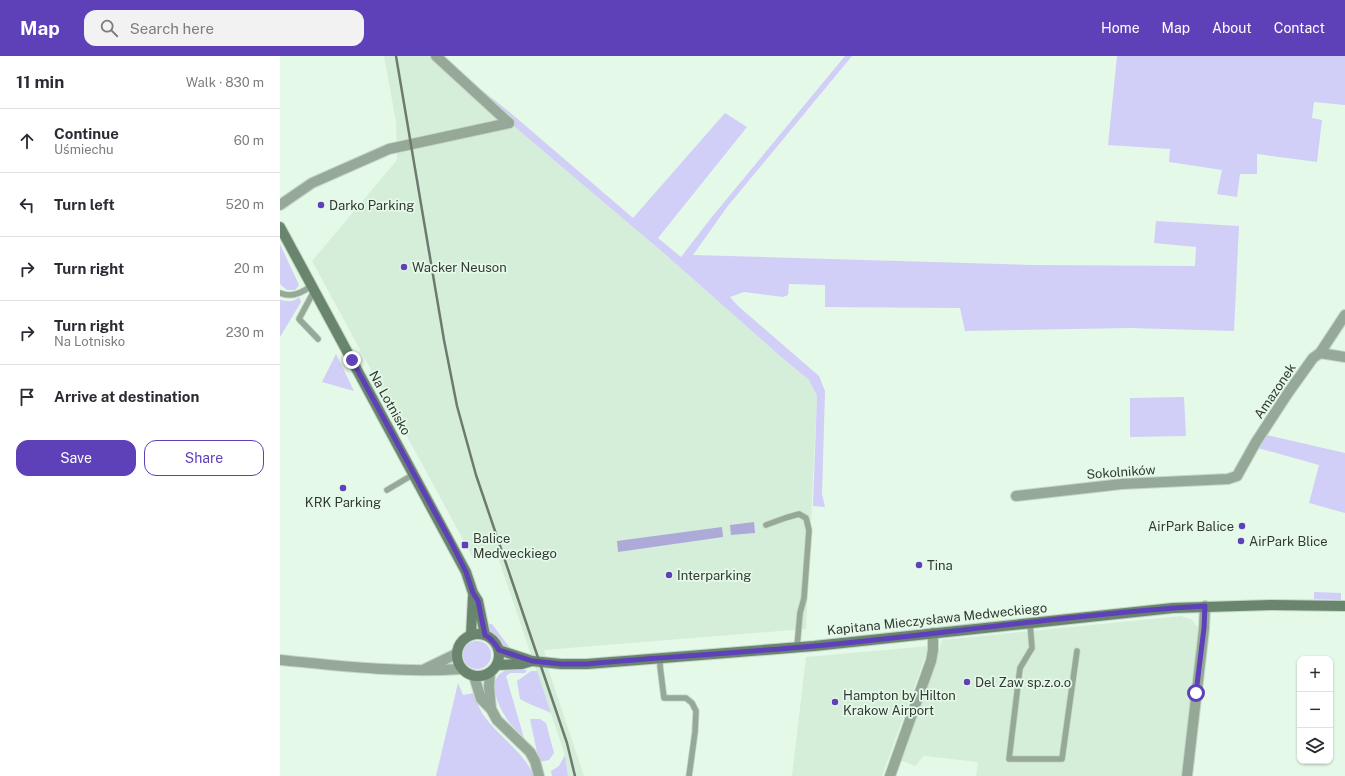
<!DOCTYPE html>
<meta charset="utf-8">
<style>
body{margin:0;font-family:"Public Sans",sans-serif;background:#f2f2f3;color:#2b2b33}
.controls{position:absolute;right:12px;bottom:12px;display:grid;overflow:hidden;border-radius:8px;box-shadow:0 1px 3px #0004}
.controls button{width:36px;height:36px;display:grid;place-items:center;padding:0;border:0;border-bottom:1px solid #e1e1e2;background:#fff;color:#2b2b33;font:20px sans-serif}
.stop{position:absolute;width:12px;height:12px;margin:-9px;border:3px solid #5e40b8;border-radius:50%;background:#fff}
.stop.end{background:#5e40b8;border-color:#fff;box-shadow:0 1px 4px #0008}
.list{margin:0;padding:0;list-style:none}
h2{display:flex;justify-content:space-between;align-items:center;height:52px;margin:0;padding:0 16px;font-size:17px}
h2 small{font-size:13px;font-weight:400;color:#7c7c81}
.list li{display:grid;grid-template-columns:26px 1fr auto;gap:12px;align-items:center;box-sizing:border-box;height:64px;padding:0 16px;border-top:1px solid #e1e1e2}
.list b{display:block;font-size:15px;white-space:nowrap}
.list p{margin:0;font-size:13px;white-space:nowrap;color:#7c7c81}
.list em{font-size:13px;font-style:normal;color:#7c7c81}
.actions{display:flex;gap:8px;padding:12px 16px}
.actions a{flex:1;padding:9px 0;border:1px solid #5e40b8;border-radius:12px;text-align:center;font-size:14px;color:#5e40b8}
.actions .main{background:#5e40b8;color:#fff}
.icon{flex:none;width:22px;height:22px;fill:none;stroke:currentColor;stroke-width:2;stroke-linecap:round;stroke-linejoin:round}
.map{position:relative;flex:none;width:1065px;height:720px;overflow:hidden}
header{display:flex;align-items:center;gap:24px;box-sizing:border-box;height:56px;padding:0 20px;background:#5e40b8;color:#fff}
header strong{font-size:19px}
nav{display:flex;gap:22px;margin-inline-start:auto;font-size:14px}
.search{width:280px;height:36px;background:#f2f2f3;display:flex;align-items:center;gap:10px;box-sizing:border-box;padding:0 14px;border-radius:12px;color:#7c7c81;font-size:15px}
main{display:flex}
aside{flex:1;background:#fff}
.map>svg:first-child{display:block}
.built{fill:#d5eed9}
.green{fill:#d1cef8}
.water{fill:#ada9d8}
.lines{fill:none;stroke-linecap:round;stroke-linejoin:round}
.lane-casing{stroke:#c5d6c7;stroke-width:7}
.street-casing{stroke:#c5d6c7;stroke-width:12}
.secondary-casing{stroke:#c5d6c7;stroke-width:12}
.lane{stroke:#96a999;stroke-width:5.5}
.street{stroke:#96a999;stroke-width:10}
.secondary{stroke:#6a856e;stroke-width:10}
.rail{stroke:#6e7a70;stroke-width:2.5}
.route{stroke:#5e40b8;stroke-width:5}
.poi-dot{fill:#5e40b8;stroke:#e5f9e8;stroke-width:1.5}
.labels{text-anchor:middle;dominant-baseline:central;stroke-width:3.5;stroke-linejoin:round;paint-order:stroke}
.poi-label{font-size:13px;fill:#323933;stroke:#e5f9e8;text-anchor:start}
.street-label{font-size:13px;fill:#323933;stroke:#e5f9e8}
</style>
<header>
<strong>Map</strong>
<div class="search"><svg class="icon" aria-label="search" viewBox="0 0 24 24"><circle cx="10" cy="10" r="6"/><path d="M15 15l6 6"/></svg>Search here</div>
<nav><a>Home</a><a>Map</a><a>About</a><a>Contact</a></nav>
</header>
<main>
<aside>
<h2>11 min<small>Walk · 830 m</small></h2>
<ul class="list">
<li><svg class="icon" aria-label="ahead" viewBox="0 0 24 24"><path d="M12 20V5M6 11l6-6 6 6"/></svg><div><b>Continue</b><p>Uśmiechu</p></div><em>60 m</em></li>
<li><svg class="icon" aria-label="left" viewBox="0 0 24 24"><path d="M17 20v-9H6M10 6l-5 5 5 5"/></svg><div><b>Turn left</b></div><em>520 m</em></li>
<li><svg class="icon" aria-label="right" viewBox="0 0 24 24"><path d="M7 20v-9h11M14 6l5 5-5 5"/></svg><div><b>Turn right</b></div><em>20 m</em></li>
<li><svg class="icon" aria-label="right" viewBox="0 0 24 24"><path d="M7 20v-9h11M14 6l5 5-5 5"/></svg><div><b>Turn right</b><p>Na Lotnisko</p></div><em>230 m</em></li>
<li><svg class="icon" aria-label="arrive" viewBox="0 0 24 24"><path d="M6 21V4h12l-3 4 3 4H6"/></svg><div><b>Arrive at destination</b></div></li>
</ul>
<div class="actions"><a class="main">Save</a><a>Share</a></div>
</aside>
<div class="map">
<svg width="1065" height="720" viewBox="0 0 1065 720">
<rect width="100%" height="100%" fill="#e5f9e8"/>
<g class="built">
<path d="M104 0H153L386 199 500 300 529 324 537 340 526 573 264 594 269 615 304 720H288L285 699 216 495 193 502 32 205 117 104 116 66Z"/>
<path d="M901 560 911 563 920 574 902 720H696L698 706 644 700 635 710 620 704 656 604 662 584Z"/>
<path d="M649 590 602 720H512L526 601Z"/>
</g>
<g class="green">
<path d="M158 0 227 54 353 162 445 57 467 71 378 182 401 201 431 162 565 0H572L447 151 413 199 753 209 915 210 916 191 874 187 876 165 959 170 954 275 850 272 685 275 680 252 545 251V229L509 228 508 239 503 241 464 236 450 241 457 249 539 320 545 335 542 438 545 451 533 450 537 340 529 324 500 300 386 199 222 60Z"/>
<path d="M837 0H1065V49L1034 46 1032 62 1042 64 1037 106 977 98V118H960L957 141 937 138 942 114 889 106 890 93 828 89Z"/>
<path d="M0 188 19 229 15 234H7L0 228Z"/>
<path d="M19 241 21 246 0 281V244C7 245 13 247 19 241Z"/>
<path d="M56 298 74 335 42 326Z"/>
<path d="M904 341 906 380 850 381V342Z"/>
<path d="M987 379 1065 397V457L1029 447 1039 409 978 392Z"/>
<path d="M1034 536 1061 537V544L1034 543Z"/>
<path d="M206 568H212L230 592V594C219 588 211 579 206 568Z"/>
<circle cx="197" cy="599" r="14"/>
<path d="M228 614H247L245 617H230L226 620 244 682C239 677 234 672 229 666 219 653 203 620 228 614Z"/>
<path d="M251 615H257L271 657C261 652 250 649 240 643L237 625Z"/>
<path d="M178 627 183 639 194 637C197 645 199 653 204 660 219 681 243 695 254 720H156Z"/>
<path d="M250 663H260L266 667 274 697 269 704 259 706Z"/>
<path d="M285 699 288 720H272L271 715 279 710Z"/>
</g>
<g class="water">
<path d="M474 466 475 477 451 479 450 469Z"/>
<path d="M442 471 443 481 338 496 337 485Z"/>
</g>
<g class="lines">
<defs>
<g id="lane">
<path d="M34 235 19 263 38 283"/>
<path d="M0 237C11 242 22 237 31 230"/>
<path d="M107 434 134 418"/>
<path d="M486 469 505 462 519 458 526 462 529 474 524 542 520 557 517 591"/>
<path d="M750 567 752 592 740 612 729 703H782L797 595"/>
<path d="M381 601 380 610 384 642H406L412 647 416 655 415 676 409 720"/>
</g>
<g id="street">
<path d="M156 0 229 67"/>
<path d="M0 149 32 127 109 93 229 67"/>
<path d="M1040 297 1065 301"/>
<path d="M736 440 842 428 948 423 957 420 976 386 1008 337 1033 302 1040 297 1065 259"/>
<path d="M0 604C60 610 121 617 181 613"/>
<path d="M145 613 176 598"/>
<path d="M210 617 209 631 211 653"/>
<path d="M194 620 201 643 211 653 217 664 250 696 255 705 259 720"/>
<path d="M610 720 651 605 653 594V577"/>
<path d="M907 720 924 573 925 550"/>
</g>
<g id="secondary">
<path d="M0 171 186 516 193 537 198 545 205 579"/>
<circle cx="198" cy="599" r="21"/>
<path d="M191 579 193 541"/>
<path d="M219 594 252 605 281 608H307L534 590 893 552 991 549 1065 550"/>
<path d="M217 609 242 608 252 605"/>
</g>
</defs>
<use href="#lane" class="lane-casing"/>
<use href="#street" class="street-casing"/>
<use href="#secondary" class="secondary-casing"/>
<use href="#lane" class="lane"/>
<use href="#street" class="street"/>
<use href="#secondary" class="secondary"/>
<path class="rail" d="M116 0 164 284 177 350 196 419 287 687 295 720"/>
</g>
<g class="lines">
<path class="route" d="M72 304 171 486 186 516 193 537 198 545 205 579C212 583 215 587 219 594L252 605 281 608H307C383 601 458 597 534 590 664 578 794 558 925 550L924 572 916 637"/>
</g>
<g class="poi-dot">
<circle cx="41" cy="149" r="4"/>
<circle cx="124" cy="211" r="4"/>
<circle cx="63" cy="432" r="4"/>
<circle cx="962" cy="470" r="4"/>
<circle cx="961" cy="485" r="4"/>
<rect x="181" y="485" width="8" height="8" rx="2"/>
<circle cx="639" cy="509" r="4"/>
<circle cx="389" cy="519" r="4"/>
<circle cx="687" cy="626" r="4"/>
<circle cx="555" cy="646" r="4"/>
</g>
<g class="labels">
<g class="poi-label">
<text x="49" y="149">Darko Parking</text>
<text x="132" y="211">Wacker Neuson</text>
<text x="63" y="446" text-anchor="middle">KRK Parking</text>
<text x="954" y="470" text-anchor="end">AirPark Balice</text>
<text x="193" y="482">Balice<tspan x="193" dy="15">Medweckiego</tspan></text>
<text x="969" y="485">AirPark Blice</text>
<text x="647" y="509">Tina</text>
<text x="397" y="519">Interparking</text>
<text x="695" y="626">Del Zaw sp.z.o.o</text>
<text x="563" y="639">Hampton by Hilton<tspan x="563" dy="15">Krakow Airport</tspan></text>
</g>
<g class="street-label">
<text transform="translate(995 335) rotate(-56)">Amazonek</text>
<text transform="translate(110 347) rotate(61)">Na Lotnisko</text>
<text transform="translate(841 416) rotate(-4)">Sokolników</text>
<text transform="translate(657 563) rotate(-6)">Kapitana Mieczysława Medweckiego</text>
</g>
</g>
</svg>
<div class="controls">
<button>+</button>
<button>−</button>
<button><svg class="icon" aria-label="layers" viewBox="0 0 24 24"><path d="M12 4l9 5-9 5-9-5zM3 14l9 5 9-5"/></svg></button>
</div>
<div class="stop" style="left:916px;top:637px"></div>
<div class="stop end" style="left:72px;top:304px"></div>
</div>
</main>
